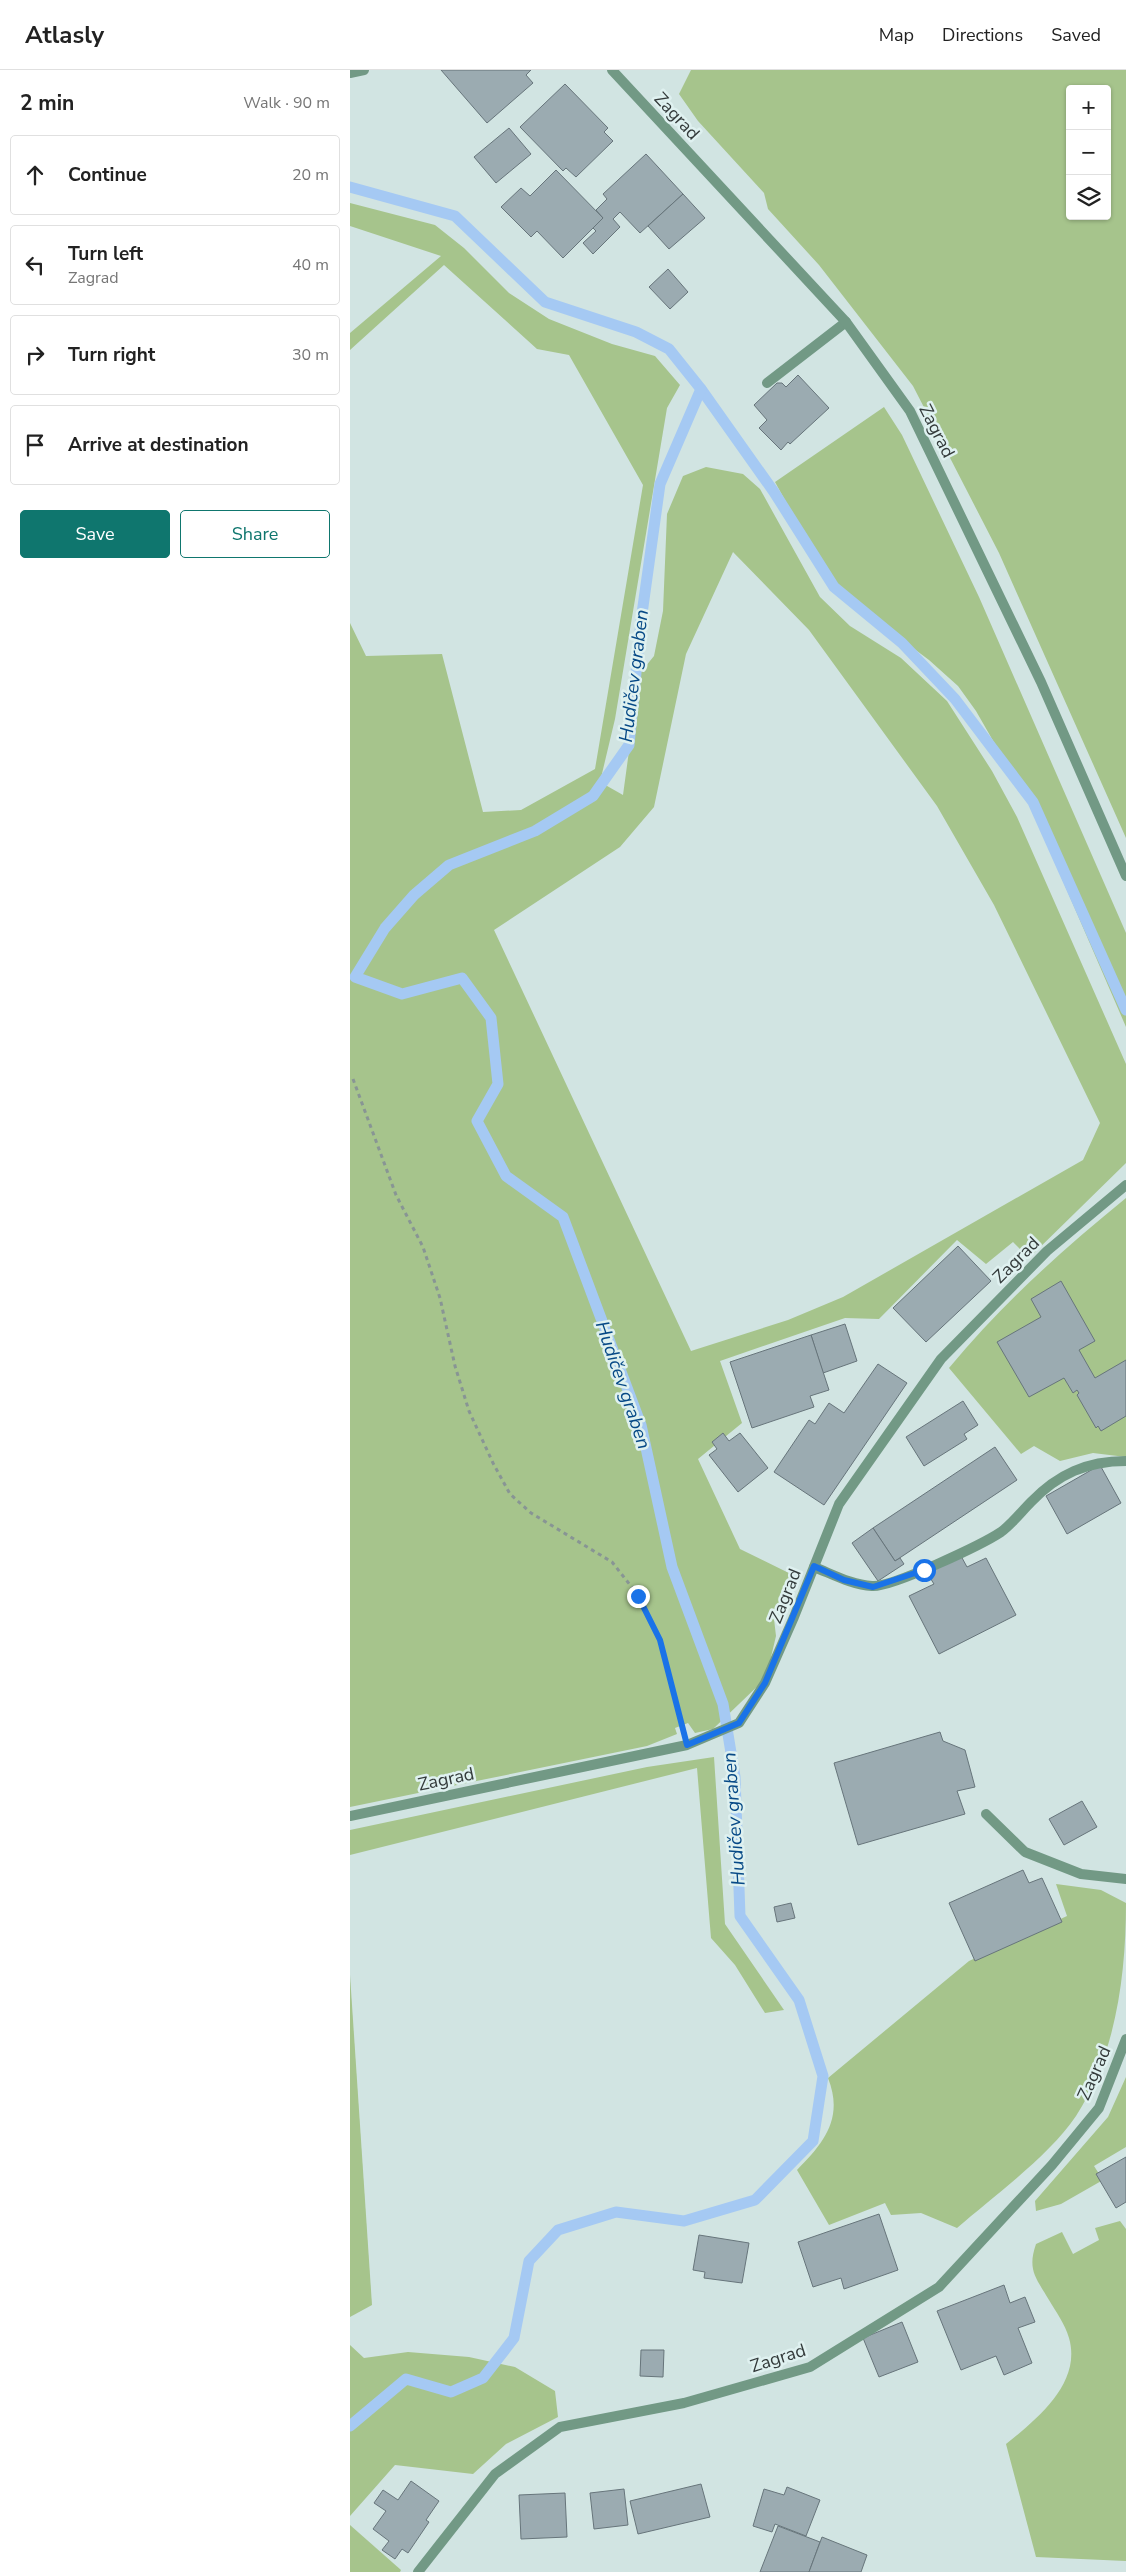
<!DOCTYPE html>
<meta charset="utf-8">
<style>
body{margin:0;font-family:"Nunito Sans",sans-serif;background:#f6f6f6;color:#222}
.controls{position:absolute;right:15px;top:15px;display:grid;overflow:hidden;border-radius:5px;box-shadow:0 1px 4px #0004}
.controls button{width:45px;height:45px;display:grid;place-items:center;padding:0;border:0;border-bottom:1px solid #e0e0e0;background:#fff;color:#222;font:25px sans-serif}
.stop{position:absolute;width:15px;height:15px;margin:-11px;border:4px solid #1a73e8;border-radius:50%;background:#fff}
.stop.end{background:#1a73e8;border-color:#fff;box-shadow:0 1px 5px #0008}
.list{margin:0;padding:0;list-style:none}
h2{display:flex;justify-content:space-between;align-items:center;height:65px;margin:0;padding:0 20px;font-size:21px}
h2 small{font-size:16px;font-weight:400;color:#767676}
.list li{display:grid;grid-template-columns:32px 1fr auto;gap:15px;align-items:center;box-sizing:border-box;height:80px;margin:0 10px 10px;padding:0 10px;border:1px solid #e0e0e0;border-radius:5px}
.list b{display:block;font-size:19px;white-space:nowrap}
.list p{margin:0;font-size:16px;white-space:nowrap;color:#767676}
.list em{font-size:16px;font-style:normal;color:#767676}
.actions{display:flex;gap:10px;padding:15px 20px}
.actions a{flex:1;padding:11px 0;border:1px solid #0f766e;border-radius:5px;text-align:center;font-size:18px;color:#0f766e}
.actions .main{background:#0f766e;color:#fff}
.icon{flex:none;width:28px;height:28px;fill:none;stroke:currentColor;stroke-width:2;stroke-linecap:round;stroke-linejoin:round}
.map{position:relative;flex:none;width:776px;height:2502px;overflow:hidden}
header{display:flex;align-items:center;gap:30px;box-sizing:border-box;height:70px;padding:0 25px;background:#fff;border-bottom:1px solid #e0e0e0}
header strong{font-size:24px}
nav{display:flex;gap:28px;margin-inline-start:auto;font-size:18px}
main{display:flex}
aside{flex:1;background:#fff}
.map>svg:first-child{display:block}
.green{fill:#a6c48c;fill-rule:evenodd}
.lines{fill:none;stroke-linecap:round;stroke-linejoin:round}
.stream{stroke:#a5c9f3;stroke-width:11}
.building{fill:#9babb1;stroke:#67757b}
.path{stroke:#889594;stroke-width:3;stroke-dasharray:4 4;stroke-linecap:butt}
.lane{stroke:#729985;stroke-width:10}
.street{stroke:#729985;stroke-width:10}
.route{stroke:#1a73e8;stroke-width:6}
.labels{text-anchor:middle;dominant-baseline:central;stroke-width:5;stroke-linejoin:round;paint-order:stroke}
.street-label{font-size:18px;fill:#343b3b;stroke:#dff1f0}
.water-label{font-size:19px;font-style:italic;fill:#064986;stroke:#dff1f0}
</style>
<header>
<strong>Atlasly</strong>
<nav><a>Map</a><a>Directions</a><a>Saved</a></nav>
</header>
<main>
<aside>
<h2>2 min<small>Walk · 90 m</small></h2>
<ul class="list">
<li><svg class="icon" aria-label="ahead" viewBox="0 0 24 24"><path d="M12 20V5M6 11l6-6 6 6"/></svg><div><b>Continue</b></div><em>20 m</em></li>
<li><svg class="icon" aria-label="left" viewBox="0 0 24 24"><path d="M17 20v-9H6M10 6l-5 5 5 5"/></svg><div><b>Turn left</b><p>Zagrad</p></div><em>40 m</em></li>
<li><svg class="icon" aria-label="right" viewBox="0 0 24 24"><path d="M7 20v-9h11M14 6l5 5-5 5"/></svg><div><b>Turn right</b></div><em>30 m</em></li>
<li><svg class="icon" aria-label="arrive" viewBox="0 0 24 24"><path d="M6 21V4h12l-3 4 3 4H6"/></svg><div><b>Arrive at destination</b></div></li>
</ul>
<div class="actions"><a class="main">Save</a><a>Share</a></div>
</aside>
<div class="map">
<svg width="776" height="2502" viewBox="0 0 776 2502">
<rect width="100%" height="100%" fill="#d1e4e2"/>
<g class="green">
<path d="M341 0H776V768L649 483 563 316 469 195 418 139 414 123 348 51 329 24ZM720 19H757V146H720Z"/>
<path d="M0 133 85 155 114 178 159 223 199 249 262 274 305 286 330 315 317 338 265 649 250 712 273 725 279 681 276 672 282 613 304 586 313 541 317 444 333 406 356 397 393 404 410 419 470 527 500 556 551 588 597 631 642 701 667 747 776 994V1093L679 1188 663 1172 636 1194 607 1170 529 1249 495 1248 370 1291 392 1353 348 1389 390 1479 447 1507 424 1549 426 1566 416 1608 363 1659 345 1663 338 1653 325 1658 327 1664 297 1676 0 1737V553L16 586 92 584 133 742 171 740 245 699 293 415 219 285 187 279 94 195 0 280V263L91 186 0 156ZM383 482 459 560 587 736 644 835 750 1053 733 1090 493 1227 438 1250 341 1281 144 860 270 777 304 737 336 584Z"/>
<path d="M534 337 552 365 629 527 776 863V957L681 737 626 641 608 616 579 590 527 551 509 542 482 516 425 412Z"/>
<path d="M776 1128V1387L743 1383 710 1391 684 1376 671 1384 599 1298C653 1233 710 1182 776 1128Z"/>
<path d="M364 1687 375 1854 434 1940 415 1943 385 1895 361 1868 347 1698 0 1785V1760L297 1697Z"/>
<path d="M706 1814 751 1820 776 1833C776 1905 766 1984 726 2046 699 2086 644 2126 607 2158L571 2143 541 2145 535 2133 479 2155 447 2100C474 2073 494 2048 478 2008L619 1891 717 1846Z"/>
<path d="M0 1905 22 2235 0 2247Z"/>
<path d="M776 2007V2077L744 2096 753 2110 711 2134 686 2141 685 2131 758 2047Z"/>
<path d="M770 2151 776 2159V2491L686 2487 656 2374C687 2349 732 2313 719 2268 715 2254 706 2242 699 2230 686 2208 677 2200 686 2174L712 2162 723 2184 749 2170 745 2158Z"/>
<path d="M0 2275 14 2288 58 2282 119 2287 165 2297 205 2321 208 2347 156 2374 123 2404 45 2395 0 2446Z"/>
<path d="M0 2455 51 2500 50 2502H0Z"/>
</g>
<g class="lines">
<g class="stream">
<path d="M0 117 105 146 195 232 286 262 319 279 351 319 424 422 484 517 552 573 605 629 683 732 776 940"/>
<path d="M0 2356 56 2309 101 2322 133 2308 164 2268 179 2191 208 2160 266 2142 334 2151 405 2130 463 2071 473 2006 449 1930 390 1846 385 1707 373 1634 322 1497 291 1355 213 1147 156 1106 127 1051 148 1014 141 948 112 908 52 924 5 907 35 858 64 825 99 795 185 761 243 726 279 675 291 551 310 414 351 319"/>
</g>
</g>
<g class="building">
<path d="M91 0H181L176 5 183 13 137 53Z"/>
<path d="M215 14 258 58 254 62 263 71 226 107 216 98 213 101 170 57Z"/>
<path d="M159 58 181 84 146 113 124 87Z"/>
<path d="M296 84 333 124 290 163 270 142 263 149 270 157 243 184 233 173 246 161 243 158 253 148 246 140 257 129 253 124Z"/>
<path d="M206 100 253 148 213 188 187 161 181 167 151 137 171 118 180 126Z"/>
<path d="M333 124 355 148 319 179 298 156Z"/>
<path d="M318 199 338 222 320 239 299 217Z"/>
<path d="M448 305 479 338 440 374 438 372 431 380 409 358 417 350 404 335 427 313H432L436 317Z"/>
<path d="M608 1176 641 1211 576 1272 543 1238Z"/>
<path d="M711 1211 745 1271 729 1280 745 1308 776 1290V1346L751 1361 748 1356 746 1358 727 1325 729 1323 727 1320 723 1323 714 1308 679 1327 647 1272 691 1247 681 1229Z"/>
<path d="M495 1254 507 1291 473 1303 461 1265Z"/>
<path d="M461 1265 479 1320 460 1326 464 1337 402 1358 380 1292Z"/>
<path d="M528 1294 557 1313 474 1435 424 1402 459 1350 465 1354 479 1333 494 1343Z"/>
<path d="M613 1331 628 1355 614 1364 617 1369 574 1396 556 1367Z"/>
<path d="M373 1363 379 1371 390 1363 418 1398 388 1422 359 1385 367 1379 362 1372Z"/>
<path d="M645 1377 667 1410 545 1491 523 1458Z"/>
<path d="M750 1395 771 1433 717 1464 696 1426Z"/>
<path d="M523 1458 545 1491 550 1488 554 1494 528 1511 502 1473Z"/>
<path d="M611 1486 617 1497 636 1488 666 1545 589 1584 559 1526 584 1514 577 1503Z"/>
<path d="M590 1662 593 1671 615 1680 625 1717 607 1721 615 1744 508 1775 484 1693Z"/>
<path d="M732 1731 747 1757 714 1775 699 1749Z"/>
<path d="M673 1800 679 1813 692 1808 712 1852 625 1891 599 1833Z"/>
<path d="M441 1833 445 1848 427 1852 424 1837Z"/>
<path d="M776 2087V2132L766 2138 746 2104Z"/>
<path d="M529 2144 548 2200 494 2219 491 2208 463 2217 448 2172Z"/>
<path d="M349 2165 399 2173 392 2213 354 2208 355 2202 343 2200Z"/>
<path d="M654 2215 660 2233 675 2227 685 2252 668 2258 682 2293 654 2305 646 2286 611 2300 587 2241Z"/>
<path d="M552 2252 568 2292 529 2307 513 2268Z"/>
<path d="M291 2280H314L313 2307 290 2306Z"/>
<path d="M61 2411 89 2431 76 2450 79 2452 58 2483 52 2479 45 2489 32 2480 39 2471 23 2459 36 2441 24 2433 33 2420 48 2430Z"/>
<path d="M351 2414 360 2447 288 2464 280 2431Z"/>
<path d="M437 2417 470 2430 456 2466 425 2454 422 2462 403 2456 414 2419 434 2425Z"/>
<path d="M274 2419 278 2455 244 2459 240 2423Z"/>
<path d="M215 2423 217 2467 171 2469 169 2425Z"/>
<path d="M428 2456 470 2472 459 2502H410Z"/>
<path d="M472 2467 517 2485 511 2502H459Z"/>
</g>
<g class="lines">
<path class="path" d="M3 1009 46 1125 73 1177 90 1228 105 1296 119 1341 143 1393 160 1424 181 1443 262 1492 288 1525 311 1570 331 1651"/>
<g class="lane">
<path d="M417 313 496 252"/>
<path d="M464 1497C482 1504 502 1515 522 1516 541 1518 633 1474 651 1462 662 1454 672 1441 681 1432 708 1404 737 1391 776 1391"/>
<path d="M636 1744 675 1782 731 1804 776 1809"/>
</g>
<g class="street">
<path d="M262 0 496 252 560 341 691 612 776 806"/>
<path d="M0 3 14 0"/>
<path d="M0 1746 337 1675 389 1653 415 1613 444 1547 489 1434 591 1289 697 1181 776 1115"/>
<path d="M68 2502 145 2404 210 2357 334 2333 460 2297 589 2217 702 2095 749 2038 776 1969"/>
</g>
</g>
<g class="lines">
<path class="route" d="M288 1526 310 1570 337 1675 389 1653 415 1613 464 1496 494 1510 523 1517 574 1500"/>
</g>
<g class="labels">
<g class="street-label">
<text transform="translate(327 46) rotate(47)">Zagrad</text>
<text transform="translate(587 361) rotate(63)">Zagrad</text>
<text transform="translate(666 1190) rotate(-45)">Zagrad</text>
<text transform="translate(435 1526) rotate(-68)">Zagrad</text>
<text transform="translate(96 1709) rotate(-12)">Zagrad</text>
<text transform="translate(744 2003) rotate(-66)">Zagrad</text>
<text transform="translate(428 2288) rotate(-18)">Zagrad</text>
</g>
<g class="water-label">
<text transform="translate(284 606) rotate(-83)">Hudičev graben</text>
<text transform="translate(273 1315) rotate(71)">Hudičev graben</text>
<text transform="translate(384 1749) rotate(-94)">Hudičev graben</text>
</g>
</g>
</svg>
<div class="controls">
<button>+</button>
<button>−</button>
<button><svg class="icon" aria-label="layers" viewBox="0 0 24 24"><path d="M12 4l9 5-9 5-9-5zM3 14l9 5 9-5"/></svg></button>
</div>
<div class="stop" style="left:574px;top:1500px"></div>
<div class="stop end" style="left:288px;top:1526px"></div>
</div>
</main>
